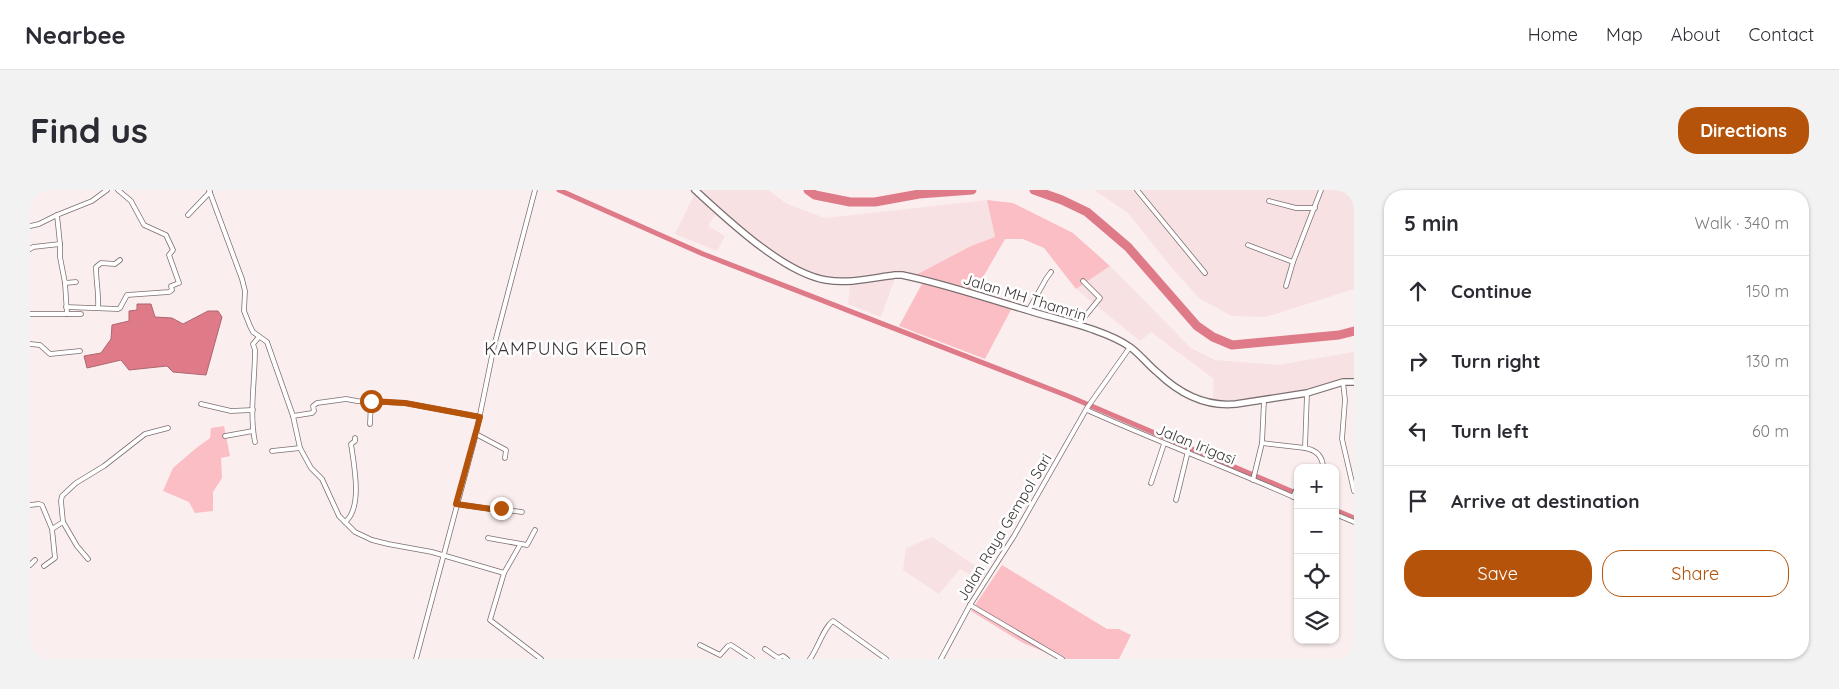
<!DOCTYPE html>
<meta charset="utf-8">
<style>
body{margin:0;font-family:Quicksand,sans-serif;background:#f2f2f3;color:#2b2b33}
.controls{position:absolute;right:15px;bottom:15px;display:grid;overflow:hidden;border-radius:10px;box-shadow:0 1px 4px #0004}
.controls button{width:45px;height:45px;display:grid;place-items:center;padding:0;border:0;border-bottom:1px solid #e1e1e2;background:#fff;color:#2b2b33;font:25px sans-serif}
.stop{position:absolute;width:15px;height:15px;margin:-11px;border:4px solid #b45309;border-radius:50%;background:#fff}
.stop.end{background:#b45309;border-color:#fff;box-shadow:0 1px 5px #0008}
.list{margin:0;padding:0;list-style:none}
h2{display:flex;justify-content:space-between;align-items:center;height:65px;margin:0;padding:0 20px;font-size:21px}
h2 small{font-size:16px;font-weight:400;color:#7c7c81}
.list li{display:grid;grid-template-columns:32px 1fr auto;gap:15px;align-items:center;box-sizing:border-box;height:70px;padding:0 20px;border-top:1px solid #e1e1e2}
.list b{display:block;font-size:19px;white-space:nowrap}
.list em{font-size:16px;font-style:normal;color:#7c7c81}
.actions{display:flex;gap:10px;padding:15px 20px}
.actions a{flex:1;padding:11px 0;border:1px solid #b45309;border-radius:20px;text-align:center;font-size:18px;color:#b45309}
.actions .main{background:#b45309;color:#fff}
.icon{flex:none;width:28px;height:28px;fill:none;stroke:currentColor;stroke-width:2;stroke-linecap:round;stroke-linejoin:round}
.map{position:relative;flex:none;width:1324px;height:469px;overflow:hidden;border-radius:20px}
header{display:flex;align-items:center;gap:30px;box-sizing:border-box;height:70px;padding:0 25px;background:#fff;border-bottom:1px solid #e1e1e2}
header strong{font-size:24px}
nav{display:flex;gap:28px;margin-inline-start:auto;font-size:18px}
.intro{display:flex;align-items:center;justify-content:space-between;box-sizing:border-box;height:120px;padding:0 30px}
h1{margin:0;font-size:35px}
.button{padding:12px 22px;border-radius:20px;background:#b45309;color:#fff;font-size:18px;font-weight:700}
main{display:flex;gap:30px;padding:0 30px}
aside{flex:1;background:#fff;border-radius:20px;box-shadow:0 1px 4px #0004}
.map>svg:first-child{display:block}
.built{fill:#f7e1e3}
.green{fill:#fcbec5}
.water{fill:#df7a88;stroke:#ae666f}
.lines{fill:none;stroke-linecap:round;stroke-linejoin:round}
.canal{stroke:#df7a88;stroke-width:5}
.river{stroke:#df7a88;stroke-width:9}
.street-casing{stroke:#7b6f70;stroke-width:5.5}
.secondary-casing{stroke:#7b6f70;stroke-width:8}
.street{stroke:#fff;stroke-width:4}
.secondary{stroke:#fff;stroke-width:5.5}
.route{stroke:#b45309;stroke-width:6}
.labels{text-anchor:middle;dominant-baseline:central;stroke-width:5;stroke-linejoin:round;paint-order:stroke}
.street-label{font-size:15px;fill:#3b3636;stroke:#fff}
.quarter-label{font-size:18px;letter-spacing:1px;fill:#3b3636;stroke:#fff}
</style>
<header>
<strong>Nearbee</strong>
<nav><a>Home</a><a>Map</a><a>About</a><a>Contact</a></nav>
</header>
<div class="intro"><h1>Find us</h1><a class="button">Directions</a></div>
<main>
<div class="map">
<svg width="1324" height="469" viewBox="0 0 1324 469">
<rect width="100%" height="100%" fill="#fbeeef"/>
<g class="built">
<path d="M658 0H738L757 14 795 28 957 10 965 47 941 56 880 88H865L851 127 818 114 820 95 795 93 758 80 712 47 685 25 678 36 695 46 687 61 645 44 664 5Z"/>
<path d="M1064 0H1324V99L1236 127 1202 126 1170 109 1141 77 1097 22Z"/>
<path d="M1080 76 1161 158 1185 170 1247 175 1324 162V188L1223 211 1183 210 1184 189 1121 142 1110 151 1046 99Z"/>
<path d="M902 347 956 383 951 391 930 379 909 404 873 380 876 358Z"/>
</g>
<g class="green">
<path d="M957 10 983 13 1043 43 1080 76 1046 99 1014 58 993 49H975L945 101 984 114 955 169 869 136 893 92 880 88 941 56 965 47Z"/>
<path d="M194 236 200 266 191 268 192 288 183 302V321L165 323 159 312 133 301 143 278 165 259 180 248 181 238Z"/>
<path d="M972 375 1077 439H1089L1101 445 1089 469H1027L1015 462 993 453 941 421Z"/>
</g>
<path class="water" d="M107 114H121L125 127 142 128 153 134 178 121H188L192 127 176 185 143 182 137 176 99 180 91 170 57 178 54 166 71 163 81 149 82 135 99 131V121L107 120Z"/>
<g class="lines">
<g class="canal">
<path d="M529 0 673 64 1038 206 1268 304"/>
<path d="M1305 320 1324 328"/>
</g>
<g class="river">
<path d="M778 0 785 5 820 12H845L889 4 942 0"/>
<path d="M1004 0 1032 10 1057 22 1098 57 1167 136 1183 147 1202 155 1309 145 1324 141"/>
</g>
<defs>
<g id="street">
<path d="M179 0 212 89 215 101 214 121 220 136 223 142 237 152 263 226 270 258 281 278 292 289 309 326 325 342 342 350 358 354 402 362 474 383"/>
<path d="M1107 0 1175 83"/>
<path d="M1239 11 1266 18H1285"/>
<path d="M158 25 180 2"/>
<path d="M0 36 9 34 27 25"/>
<path d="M30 54V67L35 93 46 92"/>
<path d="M1218 55 1263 72"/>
<path d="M0 59 3 57 30 54 27 25 62 11 77 0"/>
<path d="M35 93 37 124"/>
<path d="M1256 96 1263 72 1291 0"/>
<path d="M36 117 88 119 90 118 97 105 139 102 142 100 141 96 149 93 139 65 143 60 136 45 114 35 101 11 88 0"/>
<path d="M68 118C69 104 66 91 66 77L71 73 85 74 90 70"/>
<path d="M998 121 1016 89 1021 82"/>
<path d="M0 124H51"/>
<path d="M1048 135 1070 108 1053 91"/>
<path d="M0 154 10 155 20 164 50 161"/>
<path d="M1313 192 1315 210 1312 249 1324 301"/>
<path d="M1277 203 1275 258C1286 260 1293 266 1293 278"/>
<path d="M171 214 201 221 223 220"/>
<path d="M1057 220C1126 251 1198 278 1268 309"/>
<path d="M263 226 282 223 284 221 283 216 287 213 316 209 327 211 375 213 450 227"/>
<path d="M340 234 341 211"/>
<path d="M446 244 476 260 475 268"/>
<path d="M195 246 223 241"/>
<path d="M225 252C219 222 225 191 225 160L223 154 229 147"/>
<path d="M1232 253 1275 258"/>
<path d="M242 261 270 258"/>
<path d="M1223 290 1232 253 1234 210"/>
<path d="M1121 293 1134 254"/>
<path d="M1263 307 1268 296"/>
<path d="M1146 310 1158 261"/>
<path d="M426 314 461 319 468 316 476 320 492 322"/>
<path d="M0 315 9 314 12 315 22 339 33 332 31 311 32 306 46 293 74 276 115 244 138 238"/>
<path d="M1305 324 1324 332"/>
<path d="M33 332 47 356 58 369"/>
<path d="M315 332C333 318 324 275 321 254L325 251V248"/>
<path d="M458 348 497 355 505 340"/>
<path d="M490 355 474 383 460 430 511 469"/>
<path d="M0 375 5 370"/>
<path d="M14 376 25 368 22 339"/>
<path d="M940 415 1032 469"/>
<path d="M670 455 690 465 698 456 701 455 722 469"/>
<path d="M735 459 748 468 753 466 757 469"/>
<path d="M386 469 446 244 464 156 505 0"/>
<path d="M780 469C788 458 794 437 803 431L856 469"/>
<path d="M911 469 940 415 984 346 1057 218 1100 157"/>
</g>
<path id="secondary" d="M665 0C697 29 753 83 796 90 819 94 842 88 865 85H872C916 94 958 109 1000 121 1029 130 1076 140 1100 157 1110 164 1118 175 1128 183 1150 204 1176 217 1206 214L1277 203 1313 192H1324"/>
</defs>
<use href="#street" class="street-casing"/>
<use href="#secondary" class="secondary-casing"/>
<use href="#street" class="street"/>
<use href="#secondary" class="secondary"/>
</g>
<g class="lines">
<path class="route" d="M341 211 375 213 450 227 426 314 461 319 468 316 471 318"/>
</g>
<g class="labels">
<g class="street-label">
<text transform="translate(995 107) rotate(17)">Jalan MH Thamrin</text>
<text transform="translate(1166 254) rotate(22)">Jalan Irigasi</text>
<text transform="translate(974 337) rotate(-59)">Jalan Raya Gempol Sari</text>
</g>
<g class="quarter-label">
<text x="536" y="158">KAMPUNG KELOR</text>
</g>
</g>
</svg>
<div class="controls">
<button>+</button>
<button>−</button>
<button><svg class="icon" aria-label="locate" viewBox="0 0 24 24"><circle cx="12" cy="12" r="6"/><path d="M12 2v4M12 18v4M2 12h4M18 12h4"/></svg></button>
<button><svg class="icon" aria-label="layers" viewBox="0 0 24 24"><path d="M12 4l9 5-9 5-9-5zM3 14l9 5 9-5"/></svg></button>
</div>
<div class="stop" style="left:341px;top:211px"></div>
<div class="stop end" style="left:471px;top:318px"></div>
</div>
<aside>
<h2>5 min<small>Walk · 340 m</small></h2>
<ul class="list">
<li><svg class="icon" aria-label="ahead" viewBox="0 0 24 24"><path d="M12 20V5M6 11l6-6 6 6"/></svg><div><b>Continue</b></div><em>150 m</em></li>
<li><svg class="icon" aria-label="right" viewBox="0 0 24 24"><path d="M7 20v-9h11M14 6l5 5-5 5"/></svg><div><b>Turn right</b></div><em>130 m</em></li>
<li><svg class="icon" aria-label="left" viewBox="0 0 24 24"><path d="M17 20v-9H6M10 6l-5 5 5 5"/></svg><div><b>Turn left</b></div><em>60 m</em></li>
<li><svg class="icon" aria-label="arrive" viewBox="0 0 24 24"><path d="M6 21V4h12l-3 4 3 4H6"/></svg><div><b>Arrive at destination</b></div></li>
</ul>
<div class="actions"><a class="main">Save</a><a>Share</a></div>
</aside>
</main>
